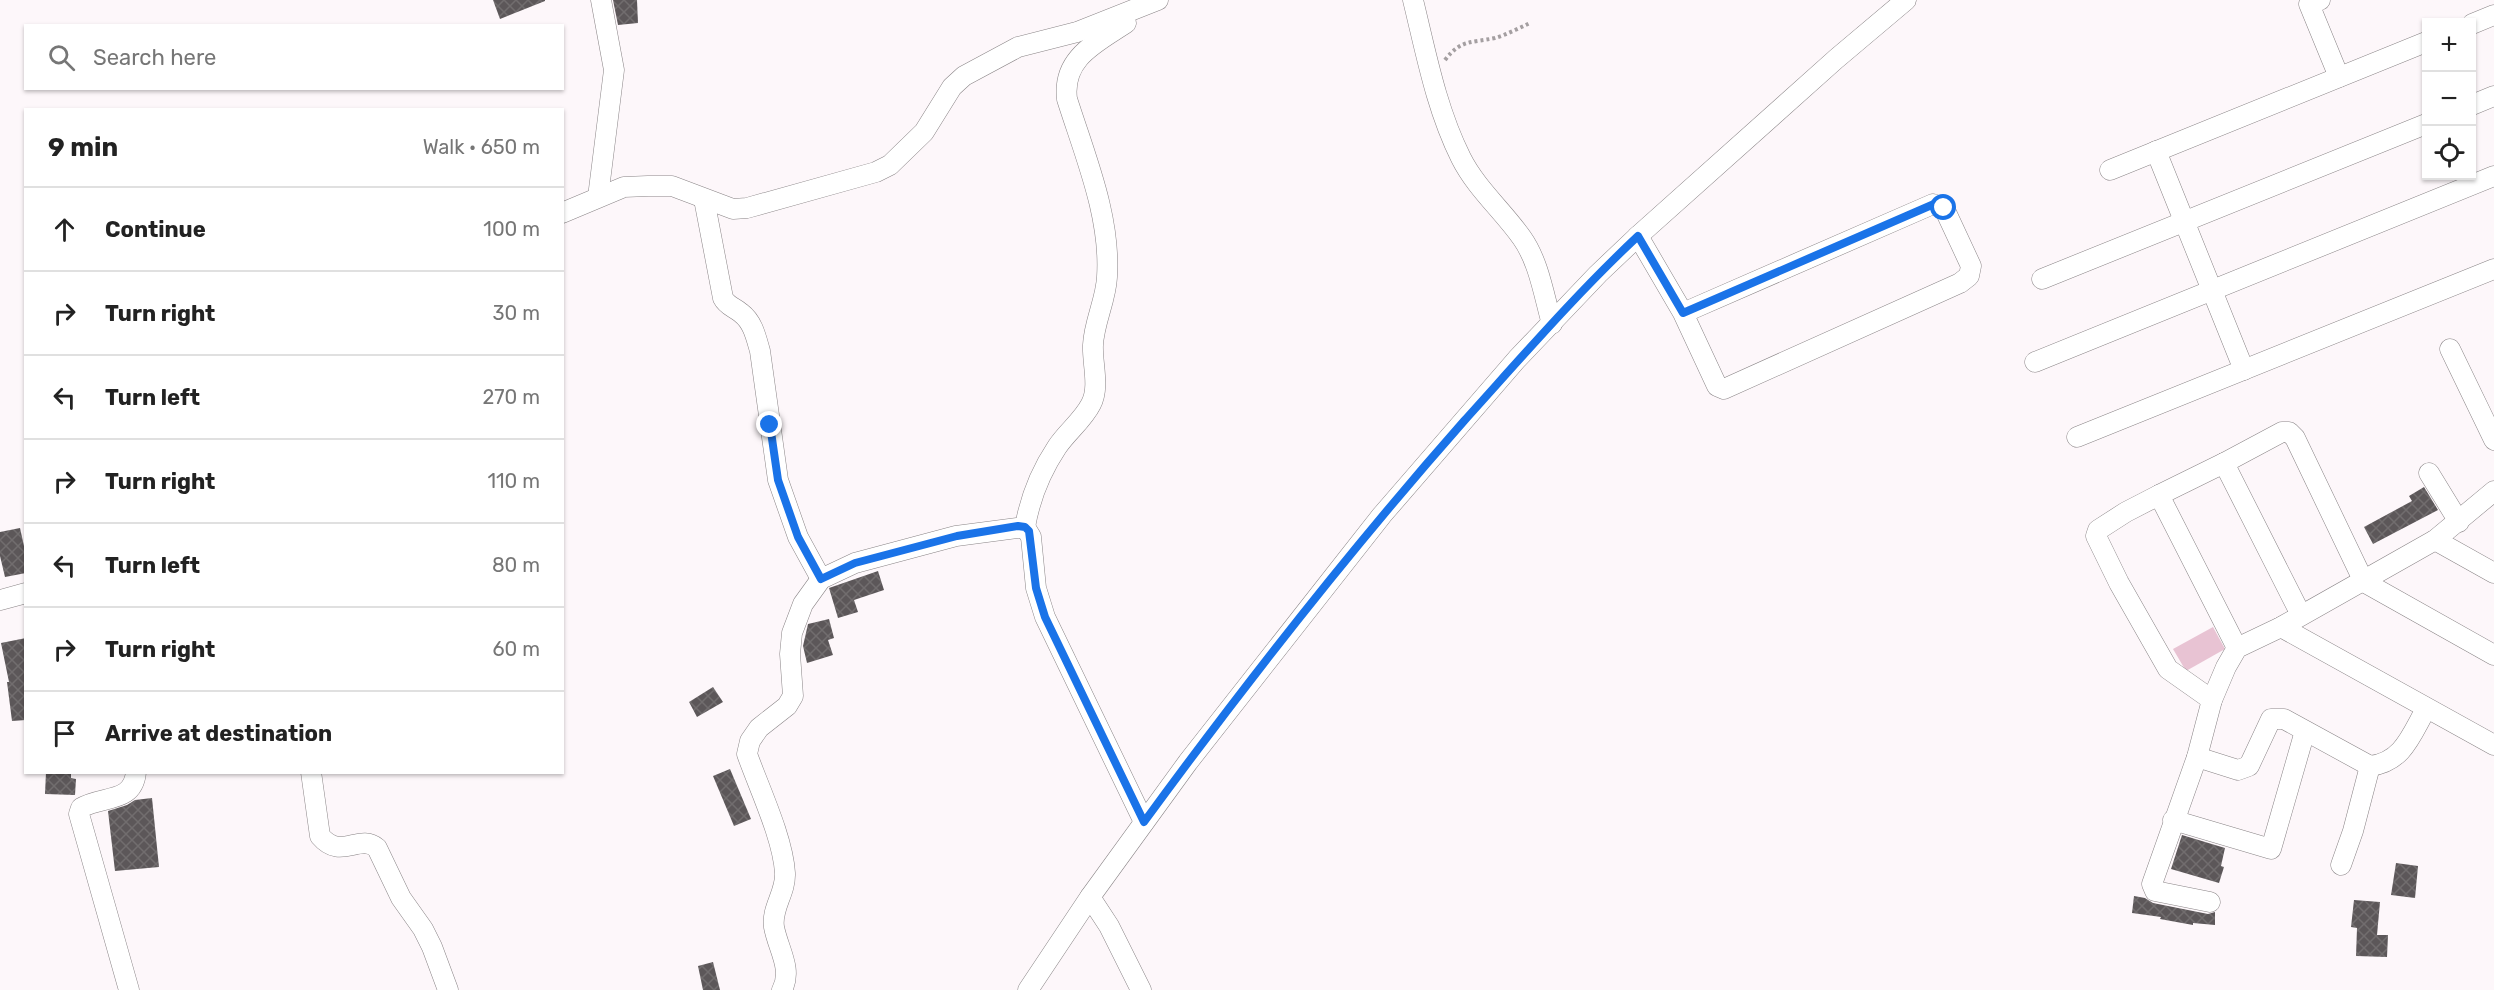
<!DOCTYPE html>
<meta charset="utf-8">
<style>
body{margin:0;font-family:Rubik,sans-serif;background:#f6f6f6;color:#222}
.controls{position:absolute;right:18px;top:18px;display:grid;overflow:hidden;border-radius:0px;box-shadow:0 2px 4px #0004}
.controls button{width:54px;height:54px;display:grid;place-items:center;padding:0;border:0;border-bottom:2px solid #e0e0e0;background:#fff;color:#222;font:30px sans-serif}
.stop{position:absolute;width:18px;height:18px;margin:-14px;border:4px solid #1a73e8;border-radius:50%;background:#fff}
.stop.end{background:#1a73e8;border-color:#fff;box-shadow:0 2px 6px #0008}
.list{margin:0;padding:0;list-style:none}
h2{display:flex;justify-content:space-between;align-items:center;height:78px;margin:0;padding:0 24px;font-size:26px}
h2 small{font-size:20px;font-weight:400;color:#767676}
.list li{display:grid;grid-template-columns:39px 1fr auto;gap:18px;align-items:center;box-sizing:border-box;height:84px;padding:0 24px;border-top:2px solid #e0e0e0}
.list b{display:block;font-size:22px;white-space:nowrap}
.list em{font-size:20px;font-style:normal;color:#767676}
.icon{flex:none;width:33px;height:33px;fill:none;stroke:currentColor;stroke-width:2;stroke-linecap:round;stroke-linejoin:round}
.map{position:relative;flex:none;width:2494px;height:990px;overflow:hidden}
.search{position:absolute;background:#fff;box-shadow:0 2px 4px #0004;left:24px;top:24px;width:540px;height:66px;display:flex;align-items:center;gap:15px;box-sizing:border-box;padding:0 21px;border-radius:0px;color:#767676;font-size:22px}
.panel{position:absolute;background:#fff;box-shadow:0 2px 4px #0004;left:24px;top:108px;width:540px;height:666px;border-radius:0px}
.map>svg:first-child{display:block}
.pitch{fill:#e8c3d3}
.building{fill:url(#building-cross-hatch)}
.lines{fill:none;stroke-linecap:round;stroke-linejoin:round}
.minor-casing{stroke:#898486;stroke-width:21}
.path{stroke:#a49fa1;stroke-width:4;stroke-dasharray:3 3;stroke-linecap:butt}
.minor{stroke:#fff;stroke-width:20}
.route{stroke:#1a73e8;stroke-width:8}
</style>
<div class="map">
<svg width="2494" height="990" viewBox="0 0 2494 990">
<defs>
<pattern id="building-cross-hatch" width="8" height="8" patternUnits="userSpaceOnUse" patternTransform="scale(1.5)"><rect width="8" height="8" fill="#5c5759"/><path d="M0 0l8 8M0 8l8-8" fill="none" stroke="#716d6e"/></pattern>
</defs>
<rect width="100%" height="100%" fill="#fdf7fa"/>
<path class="pitch" d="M2213 627 2225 649 2186 671 2173 649Z"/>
<g class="building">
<path d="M493 0H545V1L500 19Z"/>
<path d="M613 0H637L638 23 618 25Z"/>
<path d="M2424 487 2438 510 2373 544 2364 527 2412 501 2409 496Z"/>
<path d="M20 528 26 555V573L5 577 0 556V532Z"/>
<path d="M878 571 884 590 854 600 858 612 838 618 829 588Z"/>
<path d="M829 619 834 638 828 640 833 655 807 663 803 646 808 624Z"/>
<path d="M26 638V720L12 721 7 682H9L1 643Z"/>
<path d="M713 687 723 702 697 717 689 702Z"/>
<path d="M730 769 751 819 734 826 713 776Z"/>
<path d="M46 772H71V778L76 779 75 795 45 794Z"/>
<path d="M152 798 159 867 115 871 108 811 127 805 135 800Z"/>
<path d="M2182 835 2225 848 2221 866 2224 867 2219 883 2171 869Z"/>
<path d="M2396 863 2418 866 2415 898 2391 895Z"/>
<path d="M2134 896 2145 898 2153 903 2208 914 2215 912V925L2193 923V925L2160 919 2161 917 2132 913Z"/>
<path d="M2354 900 2380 902 2377 935H2388L2387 957 2356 956 2357 928 2351 927Z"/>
<path d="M713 962 720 990H703L698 966Z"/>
</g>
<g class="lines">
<defs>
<g id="minor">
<path d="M1413 0C1426 53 1436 108 1461 158 1476 188 1503 211 1522 238 1539 262 1544 296 1552 324"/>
<path d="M2320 0 2309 4 2339 77"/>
<path d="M2472 24 2494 15"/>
<path d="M2472 105 2494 96"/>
<path d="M2156 151 2244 370"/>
<path d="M2110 170 2426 42"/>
<path d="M598 197 614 70 601 0"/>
<path d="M704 199 723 298C727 306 734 307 741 313 753 322 756 337 760 351L778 480 798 537 821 579"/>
<path d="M562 213 624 187 648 186H672L733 209 747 208 876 172 890 165 924 132 952 87 964 76 1018 47 1077 32 1158 0"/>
<path d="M1638 236 1683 313 1717 386 1724 389 1960 283 1969 276 1971 266 1944 208 1933 204 1683 313"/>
<path d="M2042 279 2426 124"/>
<path d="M2450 349 2494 440"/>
<path d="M2035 362 2494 176"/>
<path d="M2077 437 2494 269"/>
<path d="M2224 463 2282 432H2289L2295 438 2364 582 2494 655"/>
<path d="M2429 473 2459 522"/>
<path d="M2159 495 2224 463 2301 615"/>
<path d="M1025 527C1030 498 1041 471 1057 447 1067 432 1083 420 1091 404 1100 387 1092 363 1093 345 1094 322 1106 300 1107 277 1111 217 1085 156 1067 99 1062 58 1096 43 1126 23"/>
<path d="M2435 540 2494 573"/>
<path d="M0 600 26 593"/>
<path d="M2281 627 2494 745"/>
<path d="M2212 700 2168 669 2119 583 2096 536 2098 530 2126 512 2159 495 2237 648"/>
<path d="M2197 757 2238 770 2249 766 2271 719H2284L2370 766C2403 762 2411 735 2426 709"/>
<path d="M311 772 320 836C341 861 359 833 377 848L401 898 423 929 432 947 448 990"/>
<path d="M2173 820 2271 849 2305 731"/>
<path d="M2341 865 2353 831 2370 766"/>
<path d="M1090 897 1109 926 1141 990"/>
<path d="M2210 902 2155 891 2152 884 2197 757 2212 700 2226 667 2237 648 2281 627 2435 540 2494 491"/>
<path d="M129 990 79 814 81 808C102 795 133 804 136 772"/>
<path d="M782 990C793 969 778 949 774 927 771 908 786 893 785 873 783 838 759 788 747 754L750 741 759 728 787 706 793 696 790 654 792 633 803 604 821 579 855 563 956 536 1025 527 1031 537 1036 588 1045 617 1144 822"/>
<path d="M1028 990 1090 897 1188 762 1382 515 1517 359 1598 274 1638 236 1836 59 1906 0"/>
</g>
</defs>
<use href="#minor" class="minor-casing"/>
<path class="path" d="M1445 60C1461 39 1472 43 1495 38 1506 35 1519 28 1530 23"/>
<use href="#minor" class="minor"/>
</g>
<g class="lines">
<path class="route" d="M770 425 778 480 798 537 821 579 855 563 957 536 1018 526 1025 527 1029 531 1036 588 1045 617 1144 822C1245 684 1351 549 1464 421 1521 358 1576 294 1638 236L1683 313 1934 204 1944 208"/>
</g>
</svg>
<div class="controls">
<button>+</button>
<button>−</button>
<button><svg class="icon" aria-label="locate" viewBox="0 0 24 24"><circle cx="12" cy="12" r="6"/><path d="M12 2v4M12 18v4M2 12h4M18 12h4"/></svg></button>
</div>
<div class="stop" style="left:1944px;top:208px"></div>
<div class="stop end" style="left:770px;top:425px"></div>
<div class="search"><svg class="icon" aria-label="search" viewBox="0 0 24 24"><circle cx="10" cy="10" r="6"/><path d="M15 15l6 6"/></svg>Search here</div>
<section class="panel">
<h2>9 min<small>Walk · 650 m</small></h2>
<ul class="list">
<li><svg class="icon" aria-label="ahead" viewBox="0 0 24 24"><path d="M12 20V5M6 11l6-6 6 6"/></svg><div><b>Continue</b></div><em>100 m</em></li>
<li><svg class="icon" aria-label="right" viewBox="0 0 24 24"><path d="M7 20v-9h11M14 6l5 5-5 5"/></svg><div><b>Turn right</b></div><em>30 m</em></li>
<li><svg class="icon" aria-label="left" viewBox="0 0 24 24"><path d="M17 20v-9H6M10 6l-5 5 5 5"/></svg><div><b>Turn left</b></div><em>270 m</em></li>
<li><svg class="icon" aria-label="right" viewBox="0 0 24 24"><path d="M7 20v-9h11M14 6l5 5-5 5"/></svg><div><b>Turn right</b></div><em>110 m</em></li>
<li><svg class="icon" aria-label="left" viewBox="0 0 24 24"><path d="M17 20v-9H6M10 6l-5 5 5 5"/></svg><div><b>Turn left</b></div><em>80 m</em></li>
<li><svg class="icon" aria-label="right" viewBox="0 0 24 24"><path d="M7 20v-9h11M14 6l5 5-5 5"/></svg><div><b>Turn right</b></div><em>60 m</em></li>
<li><svg class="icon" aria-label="arrive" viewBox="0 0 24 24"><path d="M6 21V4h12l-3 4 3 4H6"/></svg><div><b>Arrive at destination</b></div></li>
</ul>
</section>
</div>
